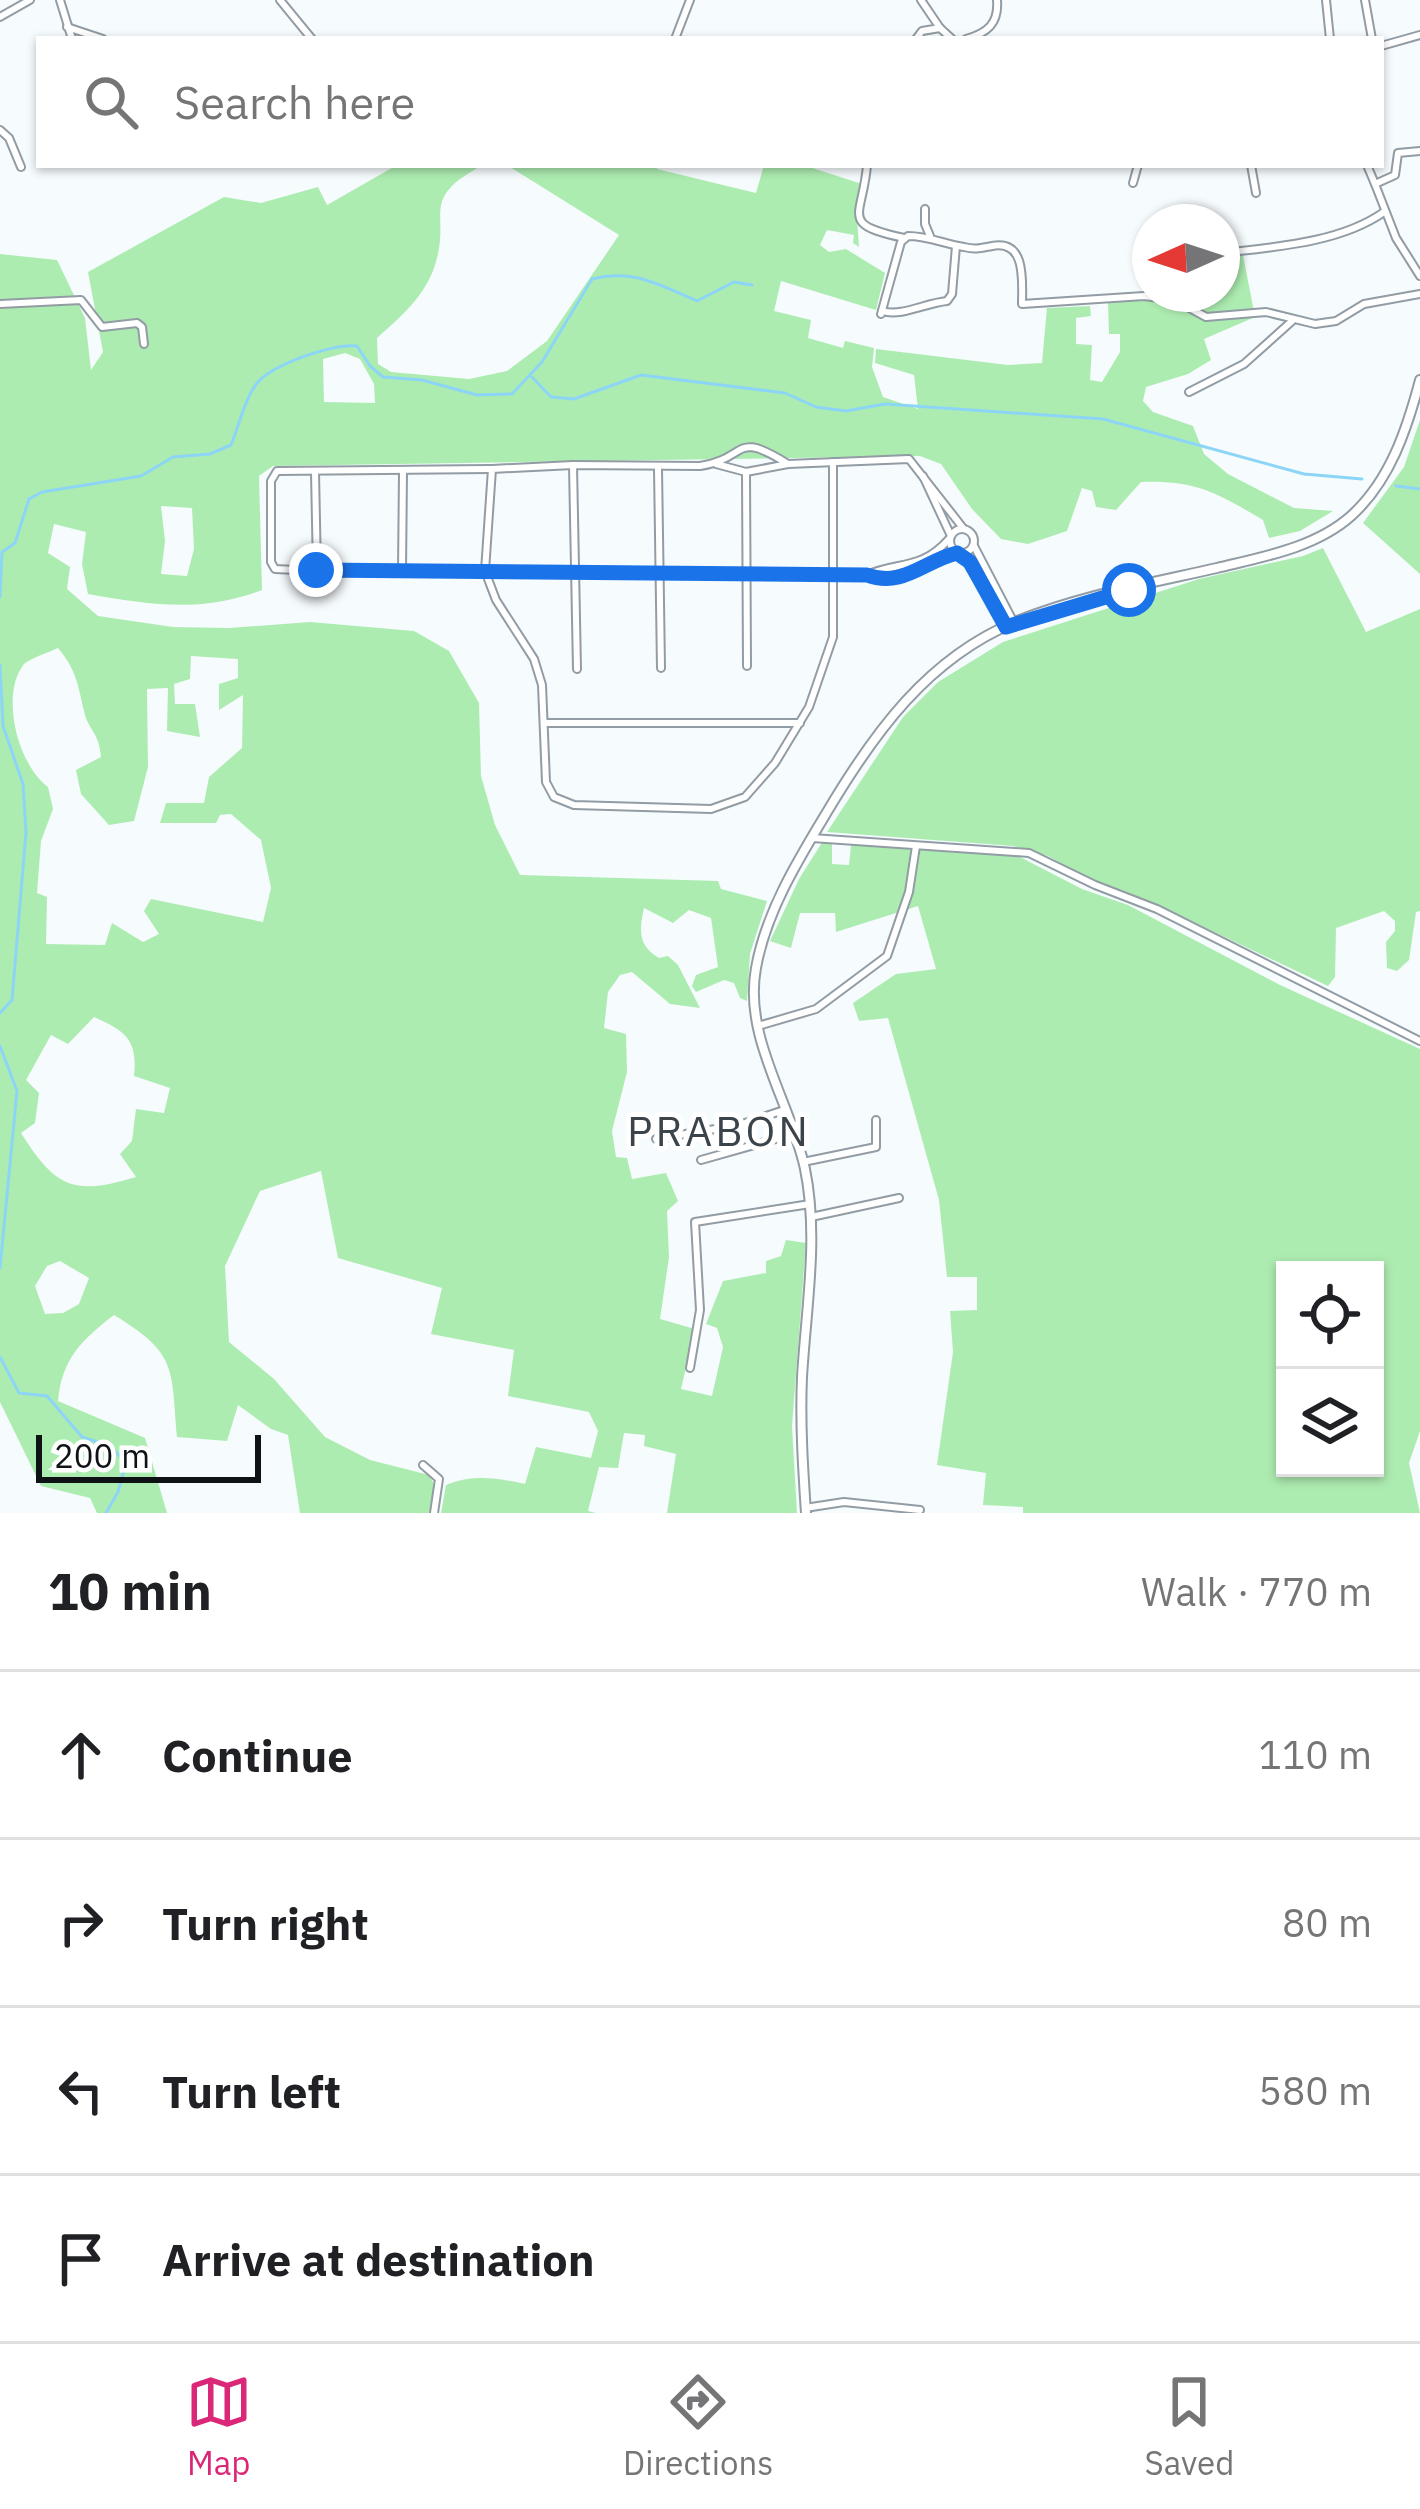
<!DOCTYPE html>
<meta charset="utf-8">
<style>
body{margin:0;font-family:"IBM Plex Sans",sans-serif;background:#f2f2f2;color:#202124}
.controls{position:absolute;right:36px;bottom:36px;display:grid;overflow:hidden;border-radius:0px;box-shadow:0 3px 9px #0004}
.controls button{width:108px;height:108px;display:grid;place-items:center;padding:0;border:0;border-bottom:3px solid #e0e0e0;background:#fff;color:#202124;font:60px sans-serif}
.compass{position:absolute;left:1132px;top:204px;width:108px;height:108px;border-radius:50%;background:#fff;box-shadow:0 3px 9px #0004;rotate:267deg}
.scale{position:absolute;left:36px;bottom:30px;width:225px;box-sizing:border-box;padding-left:12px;border:6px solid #0f1215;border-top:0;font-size:33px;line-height:42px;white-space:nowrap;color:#0f1215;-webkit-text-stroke:9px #fff;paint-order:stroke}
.stop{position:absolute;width:36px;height:36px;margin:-27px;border:9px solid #1a73e8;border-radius:50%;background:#fff}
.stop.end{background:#1a73e8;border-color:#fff;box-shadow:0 3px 12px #0008}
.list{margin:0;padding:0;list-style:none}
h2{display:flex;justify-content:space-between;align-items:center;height:156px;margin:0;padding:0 48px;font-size:51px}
h2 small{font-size:39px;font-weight:400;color:#757577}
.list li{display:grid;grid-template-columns:78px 1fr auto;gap:36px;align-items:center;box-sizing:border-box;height:168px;padding:0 48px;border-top:3px solid #e0e0e0}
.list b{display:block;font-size:45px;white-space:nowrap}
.list em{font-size:39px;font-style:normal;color:#757577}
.icon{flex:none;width:66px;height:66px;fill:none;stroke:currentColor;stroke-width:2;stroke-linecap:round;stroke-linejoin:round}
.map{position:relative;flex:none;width:1420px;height:1513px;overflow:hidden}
.search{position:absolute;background:#fff;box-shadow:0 3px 9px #0004;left:36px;right:36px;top:36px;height:132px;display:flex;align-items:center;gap:30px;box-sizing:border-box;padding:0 42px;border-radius:0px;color:#757577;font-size:45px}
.sheet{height:828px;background:#fff}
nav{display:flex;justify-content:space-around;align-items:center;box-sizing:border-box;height:168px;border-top:3px solid #e0e0e0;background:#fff;font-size:33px;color:#757577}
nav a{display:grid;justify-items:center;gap:6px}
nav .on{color:#db2777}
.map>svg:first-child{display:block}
.green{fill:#adecb1;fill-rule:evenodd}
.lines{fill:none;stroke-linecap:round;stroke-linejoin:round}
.stream{stroke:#8dd5f6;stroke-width:3}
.minor-casing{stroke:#929ca4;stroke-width:10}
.tertiary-casing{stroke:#929ca4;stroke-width:12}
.minor{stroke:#fff;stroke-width:6}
.tertiary{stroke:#fff;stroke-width:8}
.route{stroke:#1a73e8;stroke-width:15}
.labels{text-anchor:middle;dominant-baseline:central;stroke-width:10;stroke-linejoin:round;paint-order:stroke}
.quarter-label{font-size:42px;letter-spacing:3px;fill:#3c444b;stroke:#fff}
</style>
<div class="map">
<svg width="1420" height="1513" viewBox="0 0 1420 1513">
<rect width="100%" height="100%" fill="#f6fbfe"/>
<g class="green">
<path d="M397 165H483C417 200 452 213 435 265 425 296 401 317 377 338L378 364 391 372 469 379 507 371 547 341 619 235 507 165H657V169L756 193 764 165H803L862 184 856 202 859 247 853 243 854 235 827 230 820 245 829 252 846 249 885 273 876 310 781 281 774 311 811 320 808 338 843 348 845 341 874 348 872 367 883 397 918 409 914 375 875 363 876 349 1008 365 1042 363 1047 308 1090 306 1091 316 1076 318V344L1092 345 1090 380 1102 382 1120 352V334H1109L1108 301 1153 294H1222V259L1243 255 1255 317 1204 339 1211 360 1188 374 1146 387 1143 401 1153 412 1193 426 1204 454 1228 474 1294 508 1333 511 1300 531 1269 538 1263 520C1217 493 1196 480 1141 482L1116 510 1096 507 1092 491 1082 488 1067 531 1028 544 1001 539 972 509 941 464 920 456 273 466 259 476 262 590C201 613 151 605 88 594L82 564 86 532 54 524 48 553 70 567 67 589 98 616 173 627 229 628 310 622 414 631 449 651 479 703 481 776 495 825 520 875 718 881 721 889 767 901 750 954 747 1001 740 998 734 983 724 980 696 992 692 986 696 975 718 967 711 918 689 910 673 923 644 908C639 930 638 946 659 958L668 956 678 965 700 1008 670 1004 632 972 620 975 608 992 604 1028 626 1034 627 1072 612 1131 616 1157 627 1158 632 1179 666 1173 678 1201 667 1211 669 1257 660 1319 695 1329 681 1389 712 1396 723 1347 717 1328 706 1324 723 1281 766 1273V1261L781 1256 786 1240 806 1243 792 1426 797 1513H667L676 1454 644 1446 645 1435 624 1433 618 1468 599 1467 588 1511 596 1513H441L446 1485C473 1474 498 1478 525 1484L536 1447 591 1458 598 1431 589 1412 508 1396 514 1350 431 1334 442 1288 338 1258 321 1171 260 1191 225 1266 229 1342 274 1379 325 1437 370 1460 429 1475 435 1486 429 1513H300L288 1435 271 1429 238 1405 227 1441 177 1437C171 1368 178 1354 114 1315 82 1340 62 1358 58 1401L145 1438 167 1513H97L90 1498 41 1486 0 1402V254L57 260 85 318 91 370 103 352 88 272 224 197 261 203 318 187 327 205ZM345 353 360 359 374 384 375 403 324 402 323 359ZM161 506 192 508 194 549 187 576 161 574 165 541ZM58 648C76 669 78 685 84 711 88 730 99 732 101 757L76 770 81 794 109 825 134 821 148 767 147 689 168 688 167 731 200 737 195 704H175L174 684 190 679 191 656 238 659V678L219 684V710L243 695 242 748 209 777 204 803H166L160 823H216L220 815 231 814 261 840 271 888 263 922 151 899 144 911 159 934 143 942 112 923 105 945 46 944 47 897 37 893 41 841 53 809 48 787C17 764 0 694 24 664 33 657 47 653 58 648ZM94 1017C125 1031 138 1039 134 1076L170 1088 164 1113 136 1109 132 1141 120 1154 136 1177C73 1196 56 1188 21 1133L35 1123 39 1093 26 1080 51 1035 68 1044ZM60 1261 89 1278 79 1304 63 1313 45 1314 35 1286 47 1266Z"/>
<path d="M1420 420V574L1363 523 1404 467Z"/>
<path d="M1323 548 1366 632 1420 609V911L1416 912 1409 960 1397 971 1387 968 1386 942 1395 931V921L1384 911 1336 928 1335 977 1328 986 1172 912 1086 877 1048 856 1013 846 827 832 903 717 938 682 1003 642 1199 579 1303 556Z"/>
<path d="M823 841 832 843V864L849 865 851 845 1020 857 1082 889 1128 905 1280 985 1420 1049V1431L1409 1463 1420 1513H1023V1507L983 1505 986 1473 937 1465 953 1352 950 1311 977 1310V1277H947L939 1200 888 1018 859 1021 853 1003 896 974 936 969 918 906 836 932 835 913H800L791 948 770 941 799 879ZM1285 1270H1375V1468H1285Z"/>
</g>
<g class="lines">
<g class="stream">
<path d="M532 377 551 397 574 399 641 375 785 393 816 407 846 411 885 404 1103 419 1304 474 1362 479"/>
<path d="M1396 486 1420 489"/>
<path d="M0 597 2 552 15 543 29 499 42 492 141 476 173 457 210 454 231 445C239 426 245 397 258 382 274 364 334 343 357 346L370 366 383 377 422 380 477 395 512 394 542 362 592 279C634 268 661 286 697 301L734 282 752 285"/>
<path d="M0 665 3 726 23 784 26 832 12 1000 0 1013"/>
<path d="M0 1046 17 1091 0 1268"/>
<path d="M0 1357 19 1393 47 1396 82 1437 110 1446 126 1463 118 1492 106 1513"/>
</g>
<defs>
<g id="minor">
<path d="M60 0 72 39"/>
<path d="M280 0 312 39"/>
<path d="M1326 0 1330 39"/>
<path d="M1365 0 1372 39"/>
<path d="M0 17 30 0"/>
<path d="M67 27 103 39"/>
<path d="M940 28 952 39"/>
<path d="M675 39 690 0"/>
<path d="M916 39 922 31 940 28 921 0"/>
<path d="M966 39C987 33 999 24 997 0"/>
<path d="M1381 46 1420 35"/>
<path d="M0 130 9 138 21 167"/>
<path d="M1420 151 1398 153 1395 175 1375 184 1396 238 1420 276"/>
<path d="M867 165C863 217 838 224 904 238"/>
<path d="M1251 165 1256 193"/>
<path d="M1367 165 1375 184"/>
<path d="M1133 183 1138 165"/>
<path d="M925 209V224L930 236"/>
<path d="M1222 253C1274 247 1340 243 1384 212"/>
<path d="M0 304 81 300 102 327 137 323 142 327 144 344"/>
<path d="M882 311C902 317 925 303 947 301L952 294 956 246"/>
<path d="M881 314 901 242 908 236C929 236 944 244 964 247 976 250 981 248 992 246 1027 239 1022 283 1022 304L1144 296 1175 300 1206 317 1266 312 1315 324 1336 321 1364 304 1420 294"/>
<path d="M1189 392 1244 364 1292 321"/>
<path d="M716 464 746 472 788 464 909 459 963 528"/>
<path d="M788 464C732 429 750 458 700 466L573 465 492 469 485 571 496 600 534 659 542 685 546 782 554 797 574 805 711 809 745 797 775 763 809 707 833 637V462"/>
<path d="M573 465 577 669"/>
<path d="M658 468 661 668"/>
<path d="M490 469 277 471 271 481V562L275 569 317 571 867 575C903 588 924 561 957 553"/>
<path d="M315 472 317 571"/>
<path d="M746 472 747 666"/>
<path d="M923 476 951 536"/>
<circle cx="962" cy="541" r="12"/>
<path d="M974 546 1014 623"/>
<path d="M961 553 1006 626"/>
<path d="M402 571 403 472"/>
<path d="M867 575C897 561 921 571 949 539"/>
<path d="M545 723H800"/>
<path d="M812 838 1029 853 1095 885 1157 909 1420 1041"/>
<path d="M758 1026 816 1009 887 956 909 892 916 846"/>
<path d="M656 1139 739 1125 784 1110"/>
<path d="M701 1160 793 1134"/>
<path d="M803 1162 876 1147V1120"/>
<path d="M811 1217 899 1198"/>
<path d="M690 1368 700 1310 695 1222 810 1204"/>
<path d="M423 1465 439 1479 434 1513"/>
<path d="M805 1508 844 1502 920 1510"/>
</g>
<path id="tertiary" d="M806 1513C803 1468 800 1422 802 1377 806 1308 819 1237 805 1169 791 1103 743 1037 756 968 766 912 798 860 827 812 874 733 927 659 1015 622 1078 596 1151 583 1217 568 1262 557 1315 548 1351 516 1390 481 1407 429 1420 380"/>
</defs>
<use href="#minor" class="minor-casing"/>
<use href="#tertiary" class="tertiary-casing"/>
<use href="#minor" class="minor"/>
<use href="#tertiary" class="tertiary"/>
</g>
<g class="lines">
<path class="route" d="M316 570 867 575C903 588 924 561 957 553L970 562 1006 627 1129 590"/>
</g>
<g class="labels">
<g class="quarter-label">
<text x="719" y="1130">PRABON</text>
</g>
</g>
</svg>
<div class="controls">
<button><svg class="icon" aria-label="locate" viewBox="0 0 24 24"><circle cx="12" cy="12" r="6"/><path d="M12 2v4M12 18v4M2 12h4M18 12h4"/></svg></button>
<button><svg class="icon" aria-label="layers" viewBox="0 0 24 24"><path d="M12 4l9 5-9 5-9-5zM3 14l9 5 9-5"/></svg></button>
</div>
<svg class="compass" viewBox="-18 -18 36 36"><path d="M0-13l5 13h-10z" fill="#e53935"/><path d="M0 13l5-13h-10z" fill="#757577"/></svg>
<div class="scale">200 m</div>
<div class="stop" style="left:1129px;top:590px"></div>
<div class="stop end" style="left:316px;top:570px"></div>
<div class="search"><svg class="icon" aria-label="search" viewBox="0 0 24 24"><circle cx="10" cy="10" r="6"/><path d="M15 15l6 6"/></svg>Search here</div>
</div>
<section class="sheet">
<h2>10 min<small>Walk · 770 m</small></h2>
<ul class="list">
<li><svg class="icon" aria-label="ahead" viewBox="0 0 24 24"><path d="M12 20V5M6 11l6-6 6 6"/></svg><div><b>Continue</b></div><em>110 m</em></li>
<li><svg class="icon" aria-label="right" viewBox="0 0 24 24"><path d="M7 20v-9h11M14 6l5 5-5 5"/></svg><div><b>Turn right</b></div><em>80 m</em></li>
<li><svg class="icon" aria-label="left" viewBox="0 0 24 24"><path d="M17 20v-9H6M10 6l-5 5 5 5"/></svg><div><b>Turn left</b></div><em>580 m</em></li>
<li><svg class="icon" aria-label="arrive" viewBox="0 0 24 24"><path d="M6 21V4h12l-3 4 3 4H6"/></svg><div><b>Arrive at destination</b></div></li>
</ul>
</section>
<nav>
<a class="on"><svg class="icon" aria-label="map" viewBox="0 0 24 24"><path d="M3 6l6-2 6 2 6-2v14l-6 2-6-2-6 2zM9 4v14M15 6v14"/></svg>Map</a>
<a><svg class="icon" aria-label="directions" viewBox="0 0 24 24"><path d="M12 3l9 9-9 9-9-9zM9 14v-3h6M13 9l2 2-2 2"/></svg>Directions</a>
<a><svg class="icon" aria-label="saved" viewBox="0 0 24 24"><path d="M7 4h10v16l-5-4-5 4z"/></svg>Saved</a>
</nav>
